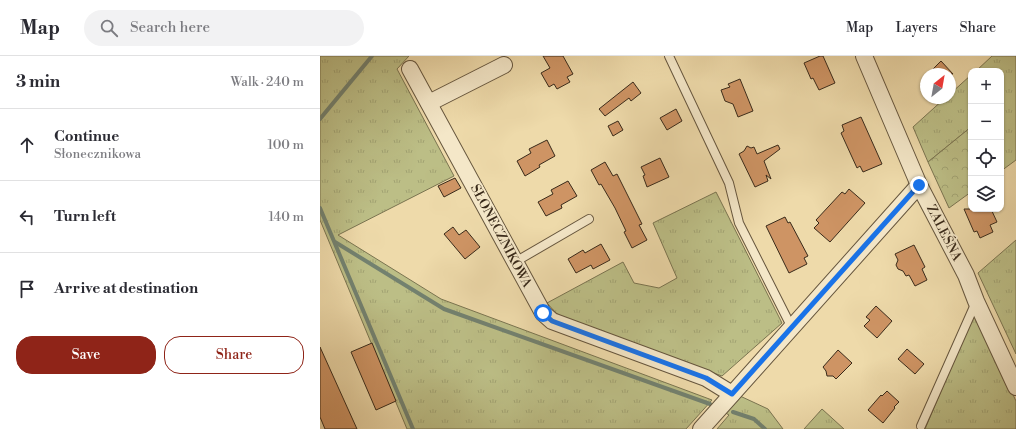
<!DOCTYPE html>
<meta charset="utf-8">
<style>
body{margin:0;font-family:"Libre Bodoni",serif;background:#f2f2f3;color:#2b2b33}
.controls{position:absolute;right:12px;top:12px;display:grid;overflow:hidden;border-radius:8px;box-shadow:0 1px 3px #0004}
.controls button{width:36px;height:36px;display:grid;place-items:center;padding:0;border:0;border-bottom:1px solid #e1e1e2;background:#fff;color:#2b2b33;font:20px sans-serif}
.compass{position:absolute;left:600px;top:12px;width:36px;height:36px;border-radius:50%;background:#fff;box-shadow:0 1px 3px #0004;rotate:31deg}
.stop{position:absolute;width:12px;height:12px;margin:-9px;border:3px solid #1a73e8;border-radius:50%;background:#fff}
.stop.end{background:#1a73e8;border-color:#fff;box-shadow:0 1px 4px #0008}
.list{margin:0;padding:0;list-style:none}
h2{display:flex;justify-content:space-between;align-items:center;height:52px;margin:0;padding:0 16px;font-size:17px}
h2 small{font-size:13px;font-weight:400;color:#7c7c81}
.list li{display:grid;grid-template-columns:26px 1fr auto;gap:12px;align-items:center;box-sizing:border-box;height:72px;padding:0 16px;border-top:1px solid #e1e1e2}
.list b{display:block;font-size:15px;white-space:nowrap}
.list p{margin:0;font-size:13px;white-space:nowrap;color:#7c7c81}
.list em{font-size:13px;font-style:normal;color:#7c7c81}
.actions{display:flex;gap:8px;padding:12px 16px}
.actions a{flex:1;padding:9px 0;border:1px solid #8f2418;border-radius:16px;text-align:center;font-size:14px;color:#8f2418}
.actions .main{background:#8f2418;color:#fff}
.icon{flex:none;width:22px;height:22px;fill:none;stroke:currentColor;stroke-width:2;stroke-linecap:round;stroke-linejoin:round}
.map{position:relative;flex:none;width:696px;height:373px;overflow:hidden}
header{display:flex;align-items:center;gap:24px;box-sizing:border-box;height:56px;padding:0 20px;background:#fff;border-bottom:1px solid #e1e1e2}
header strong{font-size:19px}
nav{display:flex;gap:22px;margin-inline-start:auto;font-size:14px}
.search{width:280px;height:36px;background:#f2f2f3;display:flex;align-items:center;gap:10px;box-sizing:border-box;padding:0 14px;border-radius:22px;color:#7c7c81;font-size:15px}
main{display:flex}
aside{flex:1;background:#fff}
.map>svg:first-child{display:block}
.grass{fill:url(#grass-tufts);stroke:#7a7450}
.forest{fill:url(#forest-crowns);stroke:#7a7450}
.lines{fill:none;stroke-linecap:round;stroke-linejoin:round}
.stream{stroke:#73816f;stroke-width:4}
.building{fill:#ce9464;stroke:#392a1a}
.service-casing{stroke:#66563e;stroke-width:10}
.minor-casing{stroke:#66563e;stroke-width:18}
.service{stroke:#f4e7c8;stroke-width:8}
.minor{stroke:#f4e7c8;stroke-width:16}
.route{stroke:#1a73e8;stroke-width:5}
.labels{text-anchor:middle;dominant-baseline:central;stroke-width:3.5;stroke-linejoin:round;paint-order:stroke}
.street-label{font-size:13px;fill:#392a1a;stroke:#f4e7c8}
</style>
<header>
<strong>Map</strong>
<div class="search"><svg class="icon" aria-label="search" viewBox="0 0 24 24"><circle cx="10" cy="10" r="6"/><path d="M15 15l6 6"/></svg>Search here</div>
<nav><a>Map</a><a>Layers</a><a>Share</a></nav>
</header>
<main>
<aside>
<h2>3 min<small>Walk · 240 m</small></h2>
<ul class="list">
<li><svg class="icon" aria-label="ahead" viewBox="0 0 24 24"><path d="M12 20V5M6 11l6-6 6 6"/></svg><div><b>Continue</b><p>Słonecznikowa</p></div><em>100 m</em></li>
<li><svg class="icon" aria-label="left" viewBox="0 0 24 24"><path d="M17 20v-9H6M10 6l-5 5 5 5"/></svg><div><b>Turn left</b></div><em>140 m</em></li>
<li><svg class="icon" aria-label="arrive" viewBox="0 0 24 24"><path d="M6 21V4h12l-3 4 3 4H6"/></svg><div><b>Arrive at destination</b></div></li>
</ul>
<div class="actions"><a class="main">Save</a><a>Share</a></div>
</aside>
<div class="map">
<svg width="696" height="373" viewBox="0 0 696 373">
<defs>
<pattern id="grass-tufts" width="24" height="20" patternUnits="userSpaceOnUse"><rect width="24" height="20" fill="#bcbe86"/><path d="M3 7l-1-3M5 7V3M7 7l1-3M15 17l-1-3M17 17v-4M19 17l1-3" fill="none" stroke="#a2a373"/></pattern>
<pattern id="forest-crowns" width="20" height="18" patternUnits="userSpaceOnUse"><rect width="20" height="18" fill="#bcbe86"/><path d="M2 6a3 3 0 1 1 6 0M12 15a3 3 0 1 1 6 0" fill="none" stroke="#a2a373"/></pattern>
</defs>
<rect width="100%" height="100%" fill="#eedaaa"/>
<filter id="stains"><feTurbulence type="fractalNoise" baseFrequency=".005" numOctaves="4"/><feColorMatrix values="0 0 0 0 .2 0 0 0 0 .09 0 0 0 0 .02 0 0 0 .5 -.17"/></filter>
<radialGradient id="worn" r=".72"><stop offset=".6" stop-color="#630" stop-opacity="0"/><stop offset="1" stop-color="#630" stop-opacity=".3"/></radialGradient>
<g class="grass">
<path d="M0 0H89L77 13 134 120 18 179 121 243 392 344 366 373H87L0 164Z"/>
<path d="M672 0H696V104L681 115V15H656Z"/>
<path d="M651 19V71L608 106 593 71 625 42H630V38Z"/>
<path d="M396 136 462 267 402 320 250 265 236 257 227 247 303 206 314 227 339 232 357 222 333 167Z"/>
<path d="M696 184V298L658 217Z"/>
<path d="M654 257 696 345V373H605Z"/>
<path d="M420 340 448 353 463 373H397L409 359 404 356Z"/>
<path d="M502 353 524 373H484Z"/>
</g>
<path class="forest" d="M651 71V136L629 152 608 106Z"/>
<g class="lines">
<g class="stream">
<path d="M0 63 52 0"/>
<path d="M0 152 93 373"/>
<path d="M15 186 124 253 390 348"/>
<path d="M413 356 434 363 445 373"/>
</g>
</g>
<g class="building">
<path d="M223 0H243L253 18 247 21 250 26 237 33 234 28 229 31 221 17 230 12Z"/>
<path d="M500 0H503L515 27 499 34 493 22 491 23 484 7Z"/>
<path d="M621 5 633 18H608Z"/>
<path d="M420 23 433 55 418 61 413 48 405 45 401 34 410 31 408 28Z"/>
<path d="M313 26 321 37 311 45 309 42 285 60 279 53Z"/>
<path d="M356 53 362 65 347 74 340 62Z"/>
<path d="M541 61 562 108 543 116 540 110 537 112 521 77 524 75 522 69Z"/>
<path d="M298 65 303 74 293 80 288 70Z"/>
<path d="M227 84 235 100 219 109 220 111 205 120 197 105 211 97 209 93Z"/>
<path d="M458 89 460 93 444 105 451 123 446 119 448 125 435 131 419 98 424 95 427 90 431 92 434 91 437 98Z"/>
<path d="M340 102 349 121 327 131 323 120 325 119 321 111Z"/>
<path d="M285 106 293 120 297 118 322 168 319 169 327 184 312 192 304 176 306 175 295 152 281 128 279 129 271 114Z"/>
<path d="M135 122 141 132 124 141 118 130Z"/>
<path d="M248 125 257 140 241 149 242 152 226 160 218 146 233 138 231 134Z"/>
<path d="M529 133 545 147 510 186 494 172 499 167 496 164 522 136 525 138Z"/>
<path d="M644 153H671L677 166 670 169 673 176 660 182 657 175 654 176Z"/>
<path d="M465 161 468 167 470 166 488 200 484 202 487 208 469 217 446 170Z"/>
<path d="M133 171 139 179 146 174 160 191 145 203 124 178Z"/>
<path d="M281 188 290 204 273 213 271 209 256 217 248 203 263 194 265 197Z"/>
<path d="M594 189 605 211 602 213 607 224 595 230 589 219 586 220 583 215 578 213 576 209 578 204 575 198Z"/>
<path d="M556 250 572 265 557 282 544 270 550 264 546 261Z"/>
<path d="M52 287 76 345 56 354 31 296Z"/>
<path d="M0 291 37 373H5L0 361Z"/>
<path d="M587 293 604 308 595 318 578 303Z"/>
<path d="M518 294 532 307 516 323 513 320H507L506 315 503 311Z"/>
<path d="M567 335 579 346 574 351 575 352 563 367 548 354 561 339 562 340Z"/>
</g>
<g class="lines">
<defs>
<g id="service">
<path d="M349 0 409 127 419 167 472 272"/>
<path d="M195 206 269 163"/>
<path d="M601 370 656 246"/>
</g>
<g id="minor">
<path d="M544 0 599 129 646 219 656 245 696 331"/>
<path d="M90 13 223 257 232 265 386 322 412 338"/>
<path d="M109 47 184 9"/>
<path d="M381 373 599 129"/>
</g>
</defs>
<use href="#service" class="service-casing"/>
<use href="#minor" class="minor-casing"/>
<use href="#service" class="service"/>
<use href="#minor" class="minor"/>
</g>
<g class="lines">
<path class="route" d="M223 257 232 265 386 322 412 338 599 129"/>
</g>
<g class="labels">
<g class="street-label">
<text transform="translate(624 177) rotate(63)">ZALEŚNA</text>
<text transform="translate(181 180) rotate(62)">SŁONECZNIKOWA</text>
</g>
</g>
<rect width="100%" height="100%" filter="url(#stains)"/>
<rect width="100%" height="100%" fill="url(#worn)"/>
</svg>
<div class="controls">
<button>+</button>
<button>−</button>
<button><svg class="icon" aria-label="locate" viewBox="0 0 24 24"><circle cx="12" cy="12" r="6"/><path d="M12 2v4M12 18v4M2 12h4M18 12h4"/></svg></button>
<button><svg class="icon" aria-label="layers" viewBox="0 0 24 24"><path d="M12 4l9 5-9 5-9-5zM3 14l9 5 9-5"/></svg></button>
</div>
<svg class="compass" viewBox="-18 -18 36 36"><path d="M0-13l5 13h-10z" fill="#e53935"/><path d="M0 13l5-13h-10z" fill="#7c7c81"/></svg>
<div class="stop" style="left:223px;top:257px"></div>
<div class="stop end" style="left:599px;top:129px"></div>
</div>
</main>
